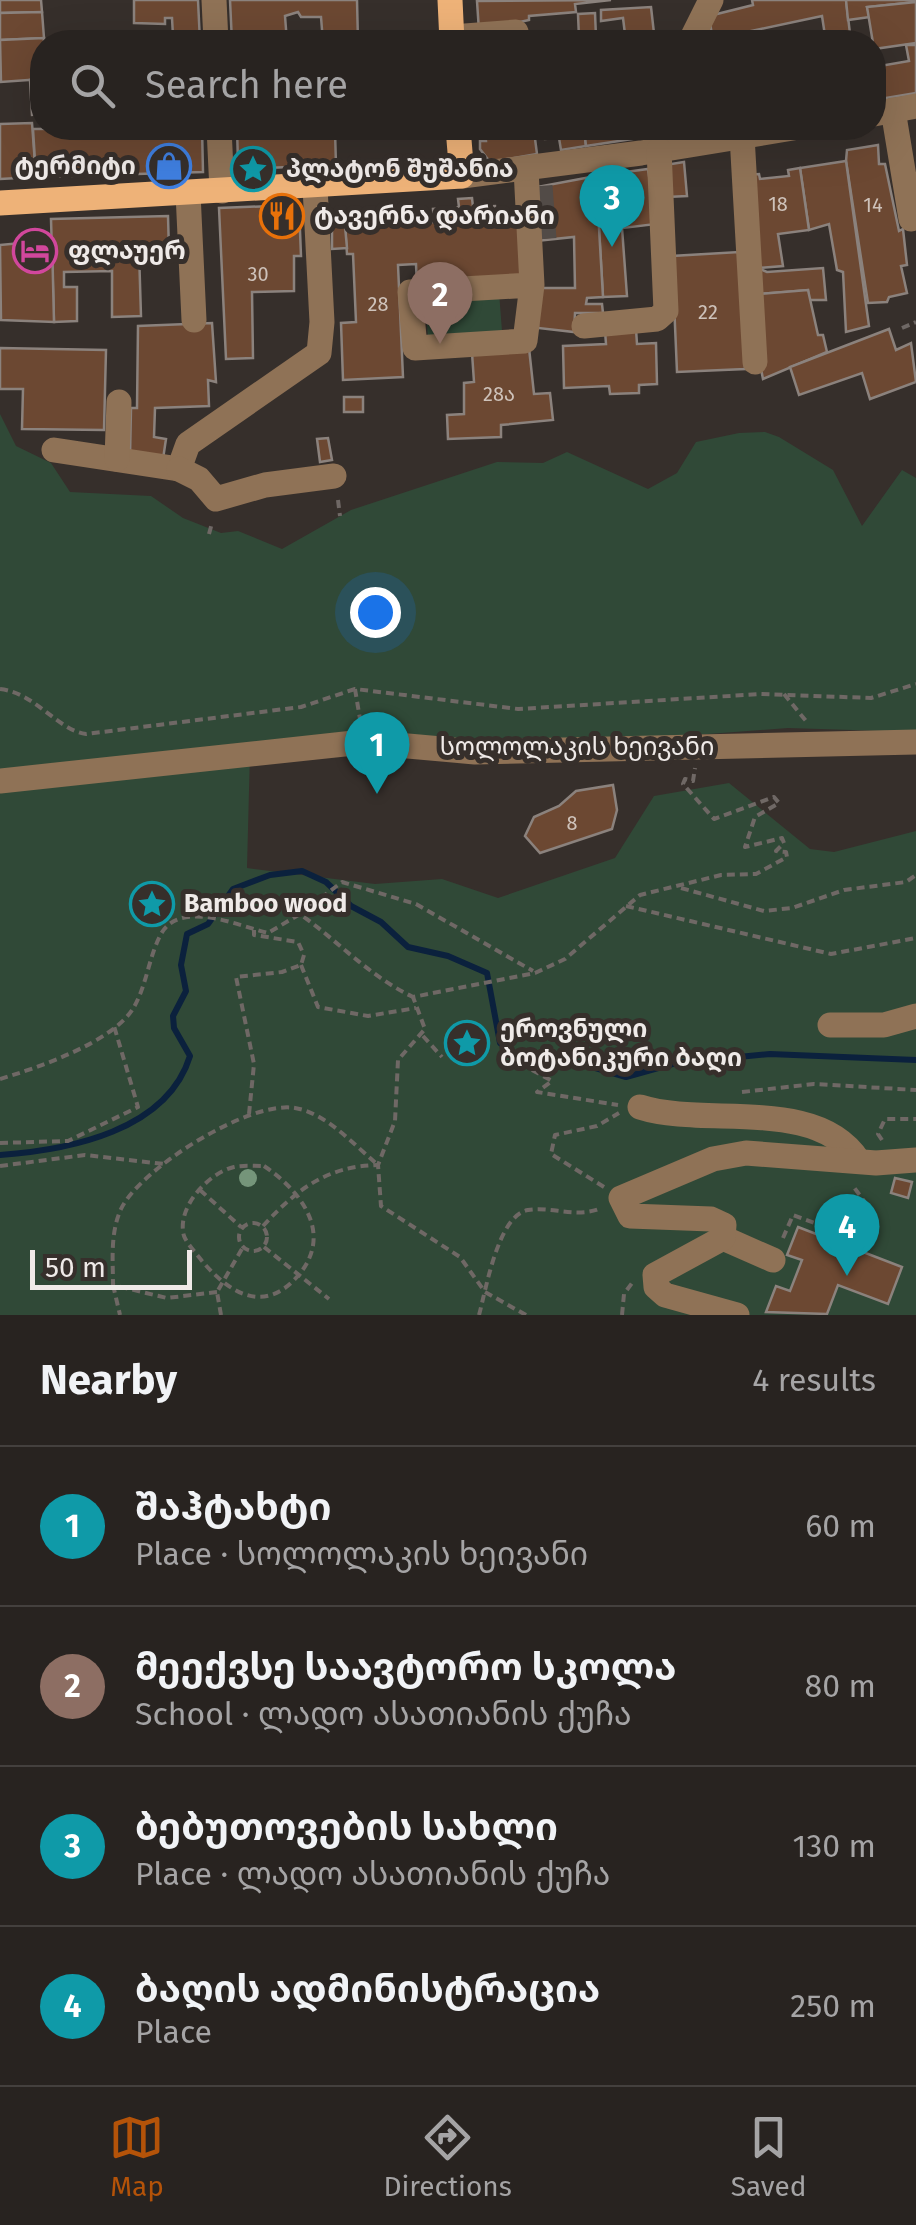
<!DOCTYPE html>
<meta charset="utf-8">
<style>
body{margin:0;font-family:"Fira Sans","Noto Sans Georgian",sans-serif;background:#302b29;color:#f1f3f6}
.scale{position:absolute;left:30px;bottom:25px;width:162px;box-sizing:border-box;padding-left:10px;border:5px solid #efeae8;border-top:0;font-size:28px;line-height:35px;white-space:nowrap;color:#efeae8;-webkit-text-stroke:8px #362f2b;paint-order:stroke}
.you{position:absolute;left:375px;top:612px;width:35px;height:35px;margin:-25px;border:8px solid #fff;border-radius:50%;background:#1a73e8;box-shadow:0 0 0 15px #1a73e833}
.badge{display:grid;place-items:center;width:65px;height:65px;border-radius:50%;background:#b45309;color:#fff;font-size:32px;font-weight:700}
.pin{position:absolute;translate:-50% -82px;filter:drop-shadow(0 2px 5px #0008)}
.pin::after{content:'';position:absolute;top:52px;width:35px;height:30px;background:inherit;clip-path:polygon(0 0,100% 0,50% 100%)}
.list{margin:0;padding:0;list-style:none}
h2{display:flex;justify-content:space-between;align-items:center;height:130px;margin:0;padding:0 40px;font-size:42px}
h2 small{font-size:32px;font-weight:400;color:#a5a4a5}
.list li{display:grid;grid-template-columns:65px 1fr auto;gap:30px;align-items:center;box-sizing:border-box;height:160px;padding:0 40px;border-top:2px solid #44403e}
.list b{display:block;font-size:38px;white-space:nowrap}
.list p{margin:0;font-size:32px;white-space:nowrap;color:#a5a4a5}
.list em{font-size:32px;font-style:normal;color:#a5a4a5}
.icon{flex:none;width:55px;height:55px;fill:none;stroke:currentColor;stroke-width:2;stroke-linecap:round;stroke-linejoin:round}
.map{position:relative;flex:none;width:916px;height:1315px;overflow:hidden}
.search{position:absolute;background:#282320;box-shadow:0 10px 40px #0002;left:30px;right:30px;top:30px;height:110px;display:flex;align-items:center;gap:25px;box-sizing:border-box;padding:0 35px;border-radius:40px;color:#a5a4a5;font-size:38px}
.sheet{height:770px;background:#282320}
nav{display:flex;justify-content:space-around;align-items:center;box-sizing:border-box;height:140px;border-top:2px solid #44403e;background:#282320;font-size:28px;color:#a5a4a5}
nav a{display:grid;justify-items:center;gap:5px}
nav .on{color:#b45309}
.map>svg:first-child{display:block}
.green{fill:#304937}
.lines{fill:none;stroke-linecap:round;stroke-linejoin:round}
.stream{stroke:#0b213d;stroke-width:6}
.building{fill:#6c4832;stroke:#8b827d;stroke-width:2.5}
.minor-tunnel{stroke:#524b47;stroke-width:25;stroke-dasharray:25 12;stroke-linecap:butt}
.path{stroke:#6f6865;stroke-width:4;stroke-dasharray:8 5;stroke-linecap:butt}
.minor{stroke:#8f7256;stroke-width:25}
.major{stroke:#eeb278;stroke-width:25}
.tree{fill:#75957a}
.labels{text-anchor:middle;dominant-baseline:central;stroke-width:10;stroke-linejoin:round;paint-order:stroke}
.number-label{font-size:20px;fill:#cec2ba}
.poi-label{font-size:25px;font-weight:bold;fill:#efeae8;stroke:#362f2b;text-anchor:start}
.street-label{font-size:25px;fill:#efeae8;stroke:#362f2b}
</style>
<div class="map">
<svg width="916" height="1315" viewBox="0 0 916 1315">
<rect width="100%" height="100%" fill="#362f2b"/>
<g class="green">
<path d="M499 292 502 331 428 337 425 299Z"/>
<path d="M0 414 16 446 51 463 70 492 151 496 183 518 221 533 238 531 282 549 351 510 497 462 543 463 567 452 648 489 677 473 696 442 739 433 765 432 779 437 833 470 862 526 902 470 916 478V732L788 728 669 737 250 752 247 868 375 884 442 879 498 898 615 858 654 796 729 783 810 849 834 852 916 831V1315H0Z"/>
</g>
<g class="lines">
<path class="stream" d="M0 1155C69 1150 167 1131 190 1056L174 1028 173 1016 186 991 181 965 187 934 208 924 233 889 270 875 302 871 326 882 351 906 381 922 408 947 448 956 487 973 500 1043 517 1055 548 1054 626 1077 676 1063 770 1054 916 1060"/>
</g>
<g class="building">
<path d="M0 0H41L42 12 0 13Z"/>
<path d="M134 0H198L200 42H154V37L173 36 172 18H165V24L134 23Z"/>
<path d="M230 0H357L358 42H323L321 17H301L298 12 285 16 287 42H232Z"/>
<path d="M611 0 575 4 576 12 529 16V20L479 31 477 1Z"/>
<path d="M752 0H846L851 42H826L822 16 737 34 738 42H713L709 16 753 5Z"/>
<path d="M846 0H916V2L867 7 870 17 848 20Z"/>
<path d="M916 2V43L874 49 867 7Z"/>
<path d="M651 7 655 42H626L623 18 601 21V10Z"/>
<path d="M42 12 44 38 0 40V13Z"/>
<path d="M595 13 596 37 579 38 578 14Z"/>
<path d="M44 38 42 79 1 82 0 40Z"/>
<path d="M906 45H916V93L874 100V67L909 61Z"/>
<path d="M42 79V114L32 115 30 80Z"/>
<path d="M32 123 36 177 0 179V124Z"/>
<path d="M202 128 203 172 36 177 33 129Z"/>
<path d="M237 128 335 131 336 165 244 169 238 163Z"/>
<path d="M485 128H584L586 146 561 150 559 138 545 139 544 130 534 131 537 154 490 162 480 149V141H486Z"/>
<path d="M584 128H698V129L586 146Z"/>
<path d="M878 145 879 164H885L899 231 903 229 907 265 901 266 907 293 889 297 887 302 868 303 846 161 847 150Z"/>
<path d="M846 161 869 326 846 332 843 272 837 270 829 224 809 230 800 168Z"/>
<path d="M684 162 687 196 667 197 665 165Z"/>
<path d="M800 168 809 230 778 234 783 266 758 268 748 175 759 174 760 179 789 176 788 170Z"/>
<path d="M648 169 656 224 622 228 627 296 603 297 596 176Z"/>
<path d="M596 176 603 297 587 298 586 304H602L603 313H575L574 332 538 328 537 288H575L574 237 535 241 532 188Z"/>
<path d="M472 198 473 207 495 206 496 218 520 216 524 281 417 287 416 264 398 265 403 377 343 380 341 323 356 322 353 254H347L345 226 434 222 433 209 459 207 458 199Z"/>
<path d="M299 205 301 256H294V291L252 292 253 358 226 359 219 208Z"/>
<path d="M168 216 169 251H139L141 316 112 317V271L64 272V287H77V321L54 322 51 219Z"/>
<path d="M332 226H345L347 248 332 249Z"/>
<path d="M52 240 54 322 1 320 0 245Z"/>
<path d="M739 252 745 369 677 372 672 256Z"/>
<path d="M758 268 767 272 823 268 826 300H809L808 290 758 294Z"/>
<path d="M808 290 818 335H823L827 352 763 379 758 354V294Z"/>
<path d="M212 323 216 382 208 380 209 406 155 408 154 437 166 439 163 459 130 456 131 408H137L138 326Z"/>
<path d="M636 329 637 344 656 343 657 384 639 385V393L610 394 609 386 564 388 563 346 606 344 605 331Z"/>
<path d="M889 329 896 350 911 343 916 382 870 399 862 373 799 395 790 367Z"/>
<path d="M0 348 106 350 104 430 22 429 23 389H0Z"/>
<path d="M529 348 534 394 550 393 553 420 501 425V437L448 439 447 415 464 414V383L474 382 472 353Z"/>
<rect x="344" y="397" width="19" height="15"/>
<path d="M328 438 332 460 320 462 317 439Z"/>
<path d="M613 785 617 810 612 829 540 853 525 836 534 817 559 806 576 791Z"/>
<path d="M895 1178 912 1182 908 1198 891 1193Z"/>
<path d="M798 1227 902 1267 888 1304 838 1285 827 1314 766 1312 776 1286 790 1291 802 1260 787 1255Z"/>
</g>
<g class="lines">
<path class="minor-tunnel" d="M540 186 544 239"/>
<g class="path">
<path d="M902 328 916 322"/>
<path d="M338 500 340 516"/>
<path d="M209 534 212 523"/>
<path d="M0 689C36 693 57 730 86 734L301 707 355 689 518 709 761 694 871 698 916 684"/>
<path d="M355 689 360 719"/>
<path d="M784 694 806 721"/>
<path d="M681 888 764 911 792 908 844 890 906 882 916 875"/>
<path d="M626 906 831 954 916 938"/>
<path d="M300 914 342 882 416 904 533 971"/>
<path d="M301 965 318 1007 368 1016 416 1008"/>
<path d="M423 1036 442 1057"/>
<path d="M532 1070 552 1081 537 1092 618 1105"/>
<path d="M0 1079C37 1068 114 1042 134 1007 147 984 149 956 161 934 180 899 239 926 268 933L300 914C339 942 369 976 413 997"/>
<path d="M742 1092 814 1084 916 1090"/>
<path d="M249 1114 254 1064 236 977 282 972 301 965 304 955 298 942 254 935V930"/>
<path d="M882 1140 878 1134 885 1119H916"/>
<path d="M0 1143 68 1141 138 1107 114 1026"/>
<path d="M0 1166 85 1155 164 1164"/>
<path d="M264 1166C307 1195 336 1241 291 1283 258 1313 226 1289 202 1261 197 1254 187 1244 184 1236 176 1208 208 1173 234 1167 243 1165 255 1166 264 1166Z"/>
<path d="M604 1187 551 1154 555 1135 597 1126 619 1113"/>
<path d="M200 1190 241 1227"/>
<circle cx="253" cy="1237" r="14"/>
<path d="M263 1226C297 1189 327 1166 378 1165"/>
<path d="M823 1226 842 1217 861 1218 864 1201 853 1186"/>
<path d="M783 1238 793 1215 845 1234"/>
<path d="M264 1247 329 1299"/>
<path d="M113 1285 120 1315"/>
<path d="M217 1292 167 1298 113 1285C113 1260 110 1233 121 1209 140 1169 249 1100 295 1108 326 1113 353 1144 377 1164"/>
<path d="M221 1315 217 1292 243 1247"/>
<path d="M479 1315C486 1290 498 1215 528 1210 551 1206 574 1218 599 1209"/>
<path d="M526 1315 485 1292 460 1257 381 1206 378 1165 395 1121 398 1060 425 1029 413 997 535 973 565 959 640 895 721 875 756 874 787 857 786 852 776 851 784 843 782 838 745 847 755 817 779 803 774 797 714 819 683 784 685 779 693 781 695 768"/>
<path d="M622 1315 624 1294 632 1283"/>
</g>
<g class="minor">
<path d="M214 0 216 42"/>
<path d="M452 37 516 32"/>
<path d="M690 42 711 0"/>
<path d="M893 110 911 219"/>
<path d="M874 114 916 106"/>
<path d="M219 128 222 191"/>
<path d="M742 136 755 362"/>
<path d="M526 169 532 285 525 341 415 348 410 292 532 285"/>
<path d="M462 176 641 153 793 128"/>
<path d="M188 193 194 320"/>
<path d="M584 326 657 319 666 311 659 150"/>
<path d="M54 450 179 469 188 444 319 353 322 322 315 187"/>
<path d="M117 459 119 402"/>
<path d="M179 469 199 479 216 499 265 485 334 476"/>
<path d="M0 781 363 742 475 752 916 742"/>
<path d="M830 1025H884L916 1016"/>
<path d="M640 1107C705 1128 816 1096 858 1160"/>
<path d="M723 1238 773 1260"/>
<path d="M737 1315 665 1295 656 1287 655 1275 723 1238 724 1225 711 1219 630 1216 621 1198 713 1159 746 1153 876 1163 916 1160"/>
</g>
<g class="major">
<path d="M450 0 452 42"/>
<path d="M0 203 462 176 458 128"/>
</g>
</g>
<circle class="tree" cx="248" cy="1178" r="9"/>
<defs>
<symbol id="shop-ring" viewBox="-11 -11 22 22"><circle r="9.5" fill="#362f2b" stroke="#3f7fe0" stroke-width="1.5"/><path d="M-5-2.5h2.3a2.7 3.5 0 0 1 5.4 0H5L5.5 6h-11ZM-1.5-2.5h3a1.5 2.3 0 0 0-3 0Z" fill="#3f7fe0"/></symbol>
<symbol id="sight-ring" viewBox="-11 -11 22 22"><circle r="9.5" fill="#362f2b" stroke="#0f9aa8" stroke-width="1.5"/><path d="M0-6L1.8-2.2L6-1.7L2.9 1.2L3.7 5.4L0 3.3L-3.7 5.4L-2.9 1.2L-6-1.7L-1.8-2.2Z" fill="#0f9aa8"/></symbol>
<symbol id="restaurant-ring" viewBox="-11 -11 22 22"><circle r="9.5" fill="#362f2b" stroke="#e8710a" stroke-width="1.5"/><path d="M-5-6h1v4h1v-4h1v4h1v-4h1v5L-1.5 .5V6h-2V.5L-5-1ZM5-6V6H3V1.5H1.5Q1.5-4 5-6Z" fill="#e8710a"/></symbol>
<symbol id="hotel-ring" viewBox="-11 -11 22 22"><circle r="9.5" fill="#362f2b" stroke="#d1479c" stroke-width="1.5"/><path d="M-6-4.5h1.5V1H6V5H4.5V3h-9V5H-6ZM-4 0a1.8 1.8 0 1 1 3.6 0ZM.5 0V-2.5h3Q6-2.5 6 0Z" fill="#d1479c"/></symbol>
</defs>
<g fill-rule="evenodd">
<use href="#shop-ring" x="144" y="141" width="50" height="50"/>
<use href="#sight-ring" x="228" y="144" width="50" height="50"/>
<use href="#restaurant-ring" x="257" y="191" width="50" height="50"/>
<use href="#hotel-ring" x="10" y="226" width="50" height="50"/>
<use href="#sight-ring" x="127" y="879" width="50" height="50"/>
<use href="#sight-ring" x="442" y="1018" width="50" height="50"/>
</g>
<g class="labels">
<g class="number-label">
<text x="778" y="204">18</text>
<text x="873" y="205">14</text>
<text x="258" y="274">30</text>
<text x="378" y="304">28</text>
<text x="708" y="312">22</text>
<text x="499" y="394">28ა</text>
<text x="572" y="823">8</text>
</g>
<g class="poi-label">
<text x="136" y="166" text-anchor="end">ტერმიტი</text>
<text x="286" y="169">პლატონ შუშანია</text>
<text x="314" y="216">ტავერნა დარიანი</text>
<text x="68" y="251">ფლაუერ</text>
<text x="184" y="904">Bamboo wood</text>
<text x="500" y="1029">ეროვნული<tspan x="500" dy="29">ბოტანიკური ბაღი</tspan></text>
</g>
<g class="street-label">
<text x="577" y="747">სოლოლაკის ხეივანი</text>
</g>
</g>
</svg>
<div class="scale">50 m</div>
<div class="you"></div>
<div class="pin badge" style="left:377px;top:794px;background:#0f9aa8">1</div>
<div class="pin badge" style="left:440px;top:344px;background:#8d6e63">2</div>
<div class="pin badge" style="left:612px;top:247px;background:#0f9aa8">3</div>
<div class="pin badge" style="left:847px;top:1276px;background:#0f9aa8">4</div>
<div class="search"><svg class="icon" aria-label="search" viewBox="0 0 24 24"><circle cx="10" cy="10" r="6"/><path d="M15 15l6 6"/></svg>Search here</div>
</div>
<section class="sheet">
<h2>Nearby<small>4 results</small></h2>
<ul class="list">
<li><span class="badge" style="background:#0f9aa8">1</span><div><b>შაჰტახტი</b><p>Place · სოლოლაკის ხეივანი</p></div><em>60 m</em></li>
<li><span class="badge" style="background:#8d6e63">2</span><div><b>მეექვსე საავტორო სკოლა</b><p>School · ლადო ასათიანის ქუჩა</p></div><em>80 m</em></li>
<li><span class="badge" style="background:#0f9aa8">3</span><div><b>ბებუთოვების სახლი</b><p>Place · ლადო ასათიანის ქუჩა</p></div><em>130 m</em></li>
<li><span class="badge" style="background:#0f9aa8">4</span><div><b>ბაღის ადმინისტრაცია</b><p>Place</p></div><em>250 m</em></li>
</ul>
</section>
<nav>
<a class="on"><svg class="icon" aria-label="map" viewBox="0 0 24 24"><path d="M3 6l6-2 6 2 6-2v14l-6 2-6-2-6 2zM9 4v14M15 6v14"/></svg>Map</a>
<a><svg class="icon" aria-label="directions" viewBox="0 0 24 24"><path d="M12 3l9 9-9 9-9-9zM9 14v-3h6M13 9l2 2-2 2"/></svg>Directions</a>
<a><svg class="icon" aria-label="saved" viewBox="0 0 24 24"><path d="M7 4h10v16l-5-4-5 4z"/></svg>Saved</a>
</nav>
